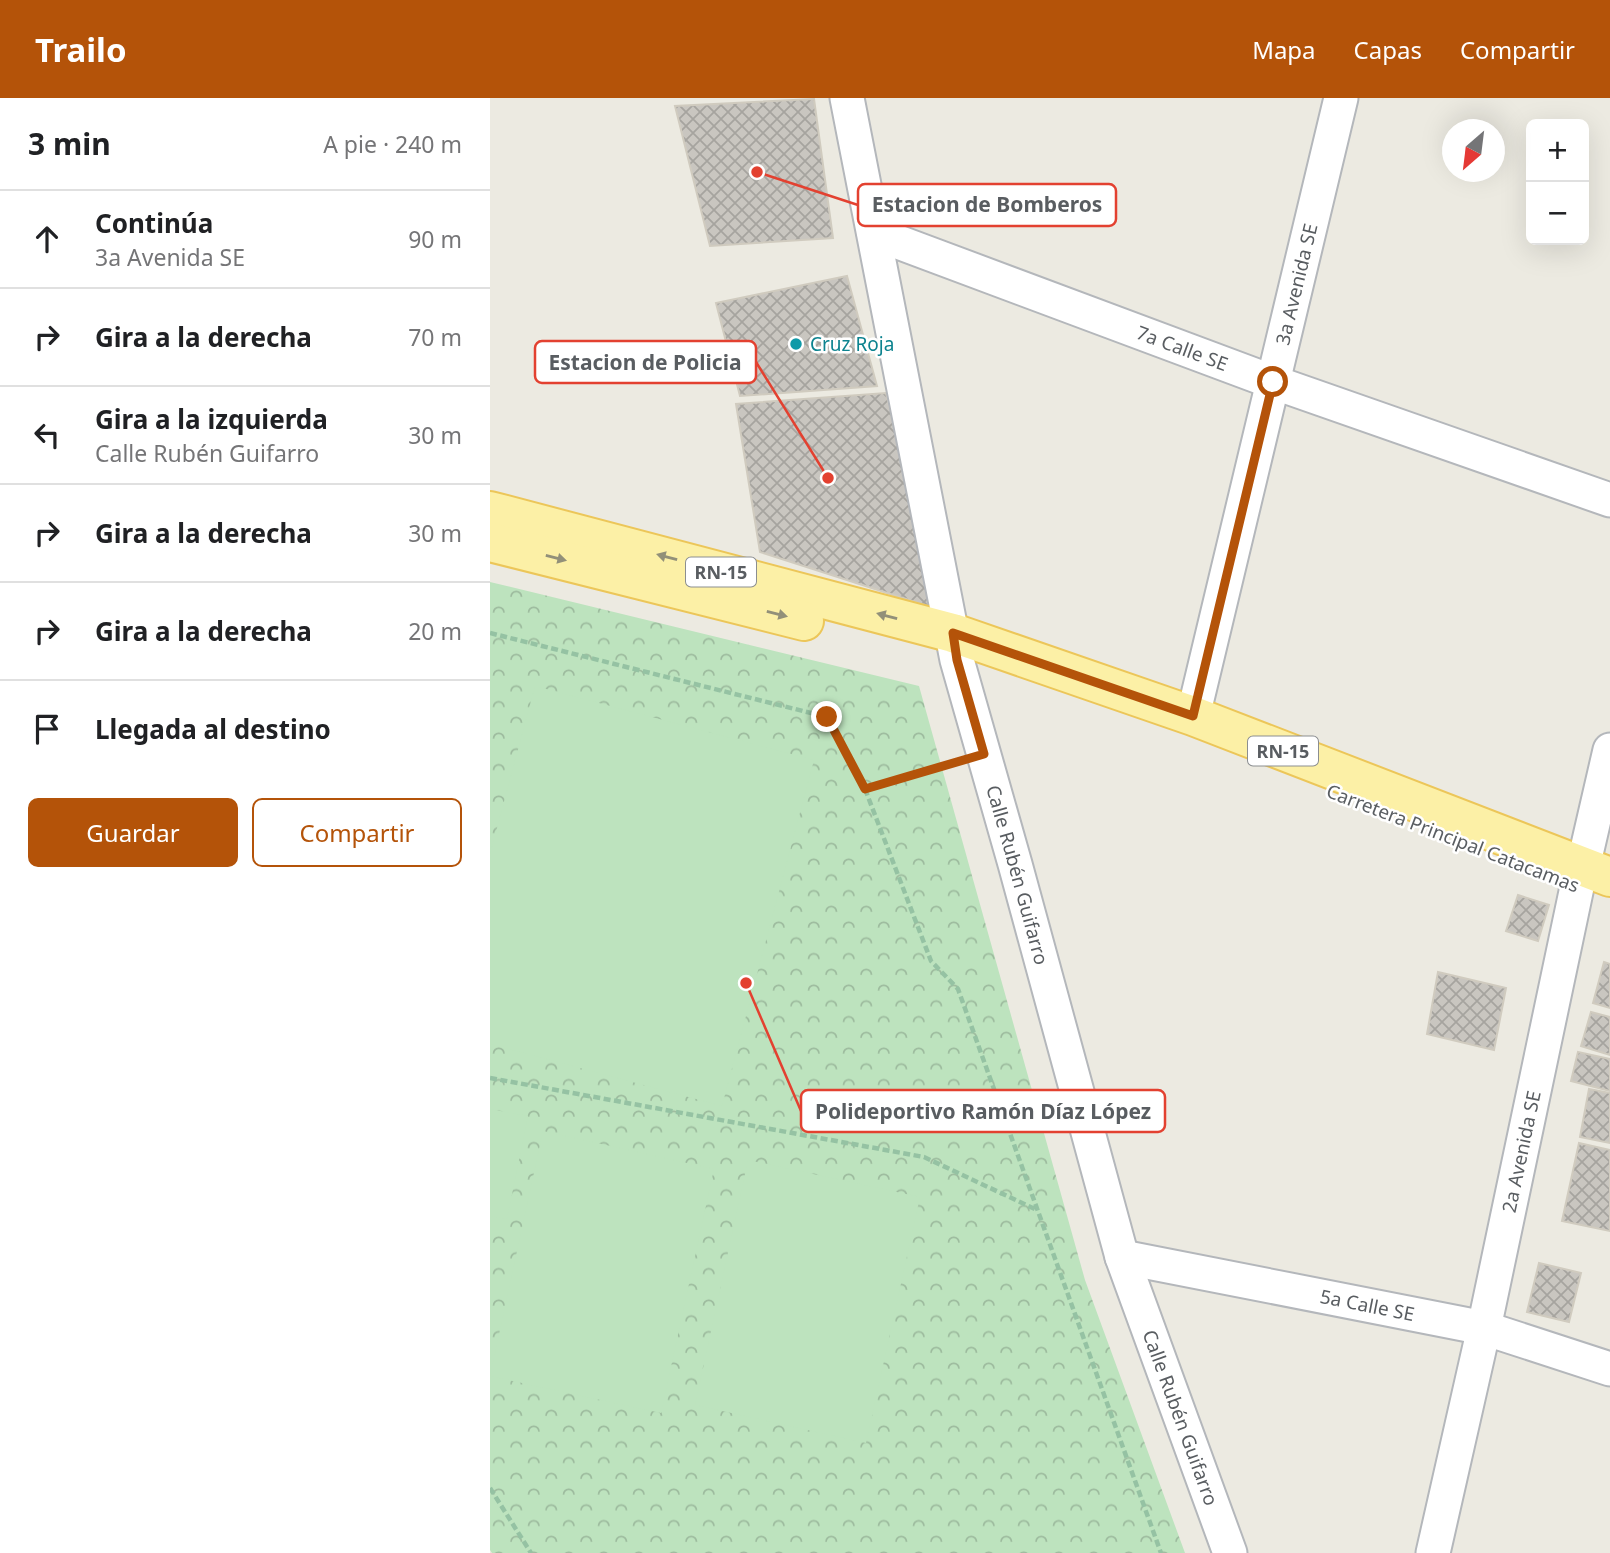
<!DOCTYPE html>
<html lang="es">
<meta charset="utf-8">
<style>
body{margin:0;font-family:"Noto Sans",sans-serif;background:#f6f6f6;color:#202124}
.controls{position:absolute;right:21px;top:21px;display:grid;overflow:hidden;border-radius:10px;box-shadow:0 7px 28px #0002}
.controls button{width:63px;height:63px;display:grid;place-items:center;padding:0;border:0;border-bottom:2px solid #e0e0e0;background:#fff;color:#202124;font:35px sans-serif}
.compass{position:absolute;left:952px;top:21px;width:63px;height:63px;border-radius:50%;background:#fff;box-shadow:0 7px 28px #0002;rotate:208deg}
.stop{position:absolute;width:21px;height:21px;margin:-16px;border:5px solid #b45309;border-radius:50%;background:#fff}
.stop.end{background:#b45309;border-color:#fff;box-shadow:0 2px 7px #0008}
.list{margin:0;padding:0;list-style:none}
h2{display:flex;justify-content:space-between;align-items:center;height:91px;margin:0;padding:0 28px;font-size:30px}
h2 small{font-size:23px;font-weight:400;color:#757577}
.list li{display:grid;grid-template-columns:46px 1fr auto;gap:21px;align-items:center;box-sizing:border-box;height:98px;padding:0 28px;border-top:2px solid #e0e0e0}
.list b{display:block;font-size:26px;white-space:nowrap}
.list p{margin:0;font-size:23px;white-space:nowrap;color:#757577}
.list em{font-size:23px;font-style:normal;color:#757577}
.actions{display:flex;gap:14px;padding:21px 28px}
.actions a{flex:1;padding:16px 0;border:2px solid #b45309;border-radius:10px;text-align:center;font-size:24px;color:#b45309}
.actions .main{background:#b45309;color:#fff}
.icon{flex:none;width:38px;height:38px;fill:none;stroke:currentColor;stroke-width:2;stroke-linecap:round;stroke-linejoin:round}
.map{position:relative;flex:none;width:1120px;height:1455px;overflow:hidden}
header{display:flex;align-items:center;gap:42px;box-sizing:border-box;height:98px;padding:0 35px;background:#b45309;color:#fff}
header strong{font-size:33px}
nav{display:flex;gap:38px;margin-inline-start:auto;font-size:24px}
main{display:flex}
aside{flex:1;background:#fff}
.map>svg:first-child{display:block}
.forest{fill:url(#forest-crowns)}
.pitch{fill:#bde3be}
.building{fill:url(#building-cross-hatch);stroke:#d0cbbf;stroke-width:2}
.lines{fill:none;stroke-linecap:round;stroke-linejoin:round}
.minor-casing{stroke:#b4b7bb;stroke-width:37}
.major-casing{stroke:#ecc659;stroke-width:42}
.path{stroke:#95c2a3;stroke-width:4.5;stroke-dasharray:7 3.5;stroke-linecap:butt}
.minor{stroke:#fff;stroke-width:33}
.major{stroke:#fcf0a6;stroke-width:38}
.oneway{fill:#929079}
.route{stroke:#b45309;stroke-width:9}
.culture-dot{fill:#0f9aa8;stroke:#fff;stroke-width:2.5}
.labels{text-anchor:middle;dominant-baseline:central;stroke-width:5;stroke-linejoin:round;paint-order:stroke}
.shield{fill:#fff;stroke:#8b8e90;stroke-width:2}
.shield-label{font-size:18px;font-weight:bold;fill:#595d61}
.street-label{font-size:19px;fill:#595d61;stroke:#fff}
.culture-label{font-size:19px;fill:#0d838f;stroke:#fff;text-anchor:start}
.leader{fill:none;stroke:#e34130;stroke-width:2.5}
.callout-dot{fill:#e34130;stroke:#fff;stroke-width:2.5}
.callout{fill:#fff;stroke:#e34130;stroke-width:2.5}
.callout-label{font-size:21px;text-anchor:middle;font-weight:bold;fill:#595d61}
</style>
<header>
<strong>Trailo</strong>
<nav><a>Mapa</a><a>Capas</a><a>Compartir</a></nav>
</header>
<main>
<aside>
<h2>3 min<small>A pie · 240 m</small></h2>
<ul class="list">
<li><svg class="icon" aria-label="ahead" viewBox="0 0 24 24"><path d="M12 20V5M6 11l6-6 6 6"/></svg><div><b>Continúa</b><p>3a Avenida SE</p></div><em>90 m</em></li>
<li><svg class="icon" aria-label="right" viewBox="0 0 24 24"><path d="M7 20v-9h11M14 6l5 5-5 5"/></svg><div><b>Gira a la derecha</b></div><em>70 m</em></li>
<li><svg class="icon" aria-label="left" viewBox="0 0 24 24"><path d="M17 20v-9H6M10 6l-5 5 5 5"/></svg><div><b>Gira a la izquierda</b><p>Calle Rubén Guifarro</p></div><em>30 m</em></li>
<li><svg class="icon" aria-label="right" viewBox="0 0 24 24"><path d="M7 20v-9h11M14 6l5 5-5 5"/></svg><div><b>Gira a la derecha</b></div><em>30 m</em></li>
<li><svg class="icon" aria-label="right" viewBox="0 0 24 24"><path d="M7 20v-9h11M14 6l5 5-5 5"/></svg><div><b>Gira a la derecha</b></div><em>20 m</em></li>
<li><svg class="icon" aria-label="arrive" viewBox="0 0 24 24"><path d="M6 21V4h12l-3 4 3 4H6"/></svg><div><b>Llegada al destino</b></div></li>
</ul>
<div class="actions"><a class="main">Guardar</a><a>Compartir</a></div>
</aside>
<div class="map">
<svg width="1120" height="1455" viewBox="0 0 1120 1455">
<defs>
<pattern id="forest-crowns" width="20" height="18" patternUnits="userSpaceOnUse" patternTransform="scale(1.75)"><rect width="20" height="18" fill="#bde3be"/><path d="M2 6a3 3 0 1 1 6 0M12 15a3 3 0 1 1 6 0" fill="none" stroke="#9dbb9e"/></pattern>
<pattern id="building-cross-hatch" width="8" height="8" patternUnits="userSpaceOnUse" patternTransform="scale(1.75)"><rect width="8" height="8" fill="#c9c6c0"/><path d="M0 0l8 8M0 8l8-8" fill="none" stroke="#a6a49f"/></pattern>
</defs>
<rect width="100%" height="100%" fill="#eceae1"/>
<path class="forest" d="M0 484 429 588 595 1182 695 1455H2L0 1452Z"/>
<g class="pitch">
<path d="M45 588 324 662 232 1008 0 946V756Z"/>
<path d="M0 1011 38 1018 17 1121 0 1118Z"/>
<path d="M53 1033 224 1071 171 1315 0 1278Z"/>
<path d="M258 1062 430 1099 376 1345 205 1307Z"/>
</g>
<g class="building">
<path d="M324 1 343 140 220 148 185 8Z"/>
<path d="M357 178 387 288 250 298 226 205Z"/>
<path d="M396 295 450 512 270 454 246 306Z"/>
<path d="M1028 797 1059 807 1048 843 1016 833Z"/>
<path d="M1114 864 1120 866V910L1103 905Z"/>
<path d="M948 874 1016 890 1004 952 937 936Z"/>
<path d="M1101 914 1120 919V957L1091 948Z"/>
<path d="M1088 954 1120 961V993L1081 983Z"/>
<path d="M1099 991 1120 995V1045L1090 1039Z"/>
<path d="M1089 1045 1120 1052V1133L1072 1123Z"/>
<path d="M1049 1165 1091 1175 1079 1224 1037 1214Z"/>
</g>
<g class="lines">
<defs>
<g id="minor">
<path id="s1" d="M357 0 467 562 525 766 632 1159 740 1455"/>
<path id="s2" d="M384 135 783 284 1120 402"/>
<path id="s3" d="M703 618 851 0"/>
<path id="s4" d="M632 1159 994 1230 1120 1271"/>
<path id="s5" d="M943 1455 994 1230 1087 789 1093 769 1120 652"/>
</g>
<g id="major">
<path d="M0 413 463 535 703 618 1120 779"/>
<path d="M0 444 314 523"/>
</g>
</defs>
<use href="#minor" class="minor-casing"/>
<use href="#major" class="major-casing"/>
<g class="path">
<path d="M0 535 337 619 375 691 466 664"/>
<path d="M375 691 441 863 468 891 671 1455"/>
<path d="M0 980 434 1059 547 1112"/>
<path d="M0 1390 41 1455"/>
</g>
<use href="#minor" class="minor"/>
<use href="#major" class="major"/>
</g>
<defs><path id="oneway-solid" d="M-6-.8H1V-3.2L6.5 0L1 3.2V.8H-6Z" transform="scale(1.75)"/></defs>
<g class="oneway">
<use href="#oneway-solid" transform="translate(177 459) rotate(-165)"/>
<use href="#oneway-solid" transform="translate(66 460) rotate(14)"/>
<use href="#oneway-solid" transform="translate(287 516) rotate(14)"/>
<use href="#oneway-solid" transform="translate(397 518) rotate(-165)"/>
</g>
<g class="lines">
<path class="route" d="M337 619 375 691 494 656 467 562 463 535 703 618 783 284"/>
</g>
<circle class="culture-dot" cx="306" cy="246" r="7"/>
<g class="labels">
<g class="shield">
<rect x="196" y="459.5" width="70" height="29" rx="5"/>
<rect x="758" y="638.5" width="70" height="29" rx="5"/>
</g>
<g class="shield-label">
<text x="231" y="474">RN-15</text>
<text x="793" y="653">RN-15</text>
</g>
<g class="street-label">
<text stroke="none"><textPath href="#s3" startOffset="444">3a Avenida SE</textPath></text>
<text stroke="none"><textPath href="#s2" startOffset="329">7a Calle SE</textPath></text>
<text transform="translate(963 740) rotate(21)">Carretera Principal Catacamas</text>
<text stroke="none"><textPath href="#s1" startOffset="796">Calle Rubén Guifarro</textPath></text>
<text stroke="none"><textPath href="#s5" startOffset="411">2a Avenida SE</textPath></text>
<text stroke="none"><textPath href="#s4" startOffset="250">5a Calle SE</textPath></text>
<text stroke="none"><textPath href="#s1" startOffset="1363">Calle Rubén Guifarro</textPath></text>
</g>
<g class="culture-label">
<text x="320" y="246">Cruz Roja</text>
</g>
</g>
<path class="leader" d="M267 74L368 107M338 380L266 264M256 885L311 1013"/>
<g class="callout-dot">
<circle cx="267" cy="74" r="7"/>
<circle cx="338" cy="380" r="7"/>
<circle cx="256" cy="885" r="7"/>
</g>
<g class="callout">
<rect x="368" y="86" width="258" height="42" rx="7"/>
<rect x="45" y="243" width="221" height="42" rx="7"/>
<rect x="311" y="992" width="364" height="42" rx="7"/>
</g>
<g class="callout-label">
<text x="497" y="114">Estacion de Bomberos</text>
<text x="155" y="272">Estacion de Policia</text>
<text x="493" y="1021">Polideportivo Ramón Díaz López</text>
</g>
</svg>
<div class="controls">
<button>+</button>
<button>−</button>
</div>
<svg class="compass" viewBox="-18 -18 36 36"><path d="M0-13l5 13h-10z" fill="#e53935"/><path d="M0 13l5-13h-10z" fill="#757577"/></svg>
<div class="stop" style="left:783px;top:284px"></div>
<div class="stop end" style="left:337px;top:619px"></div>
</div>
</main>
